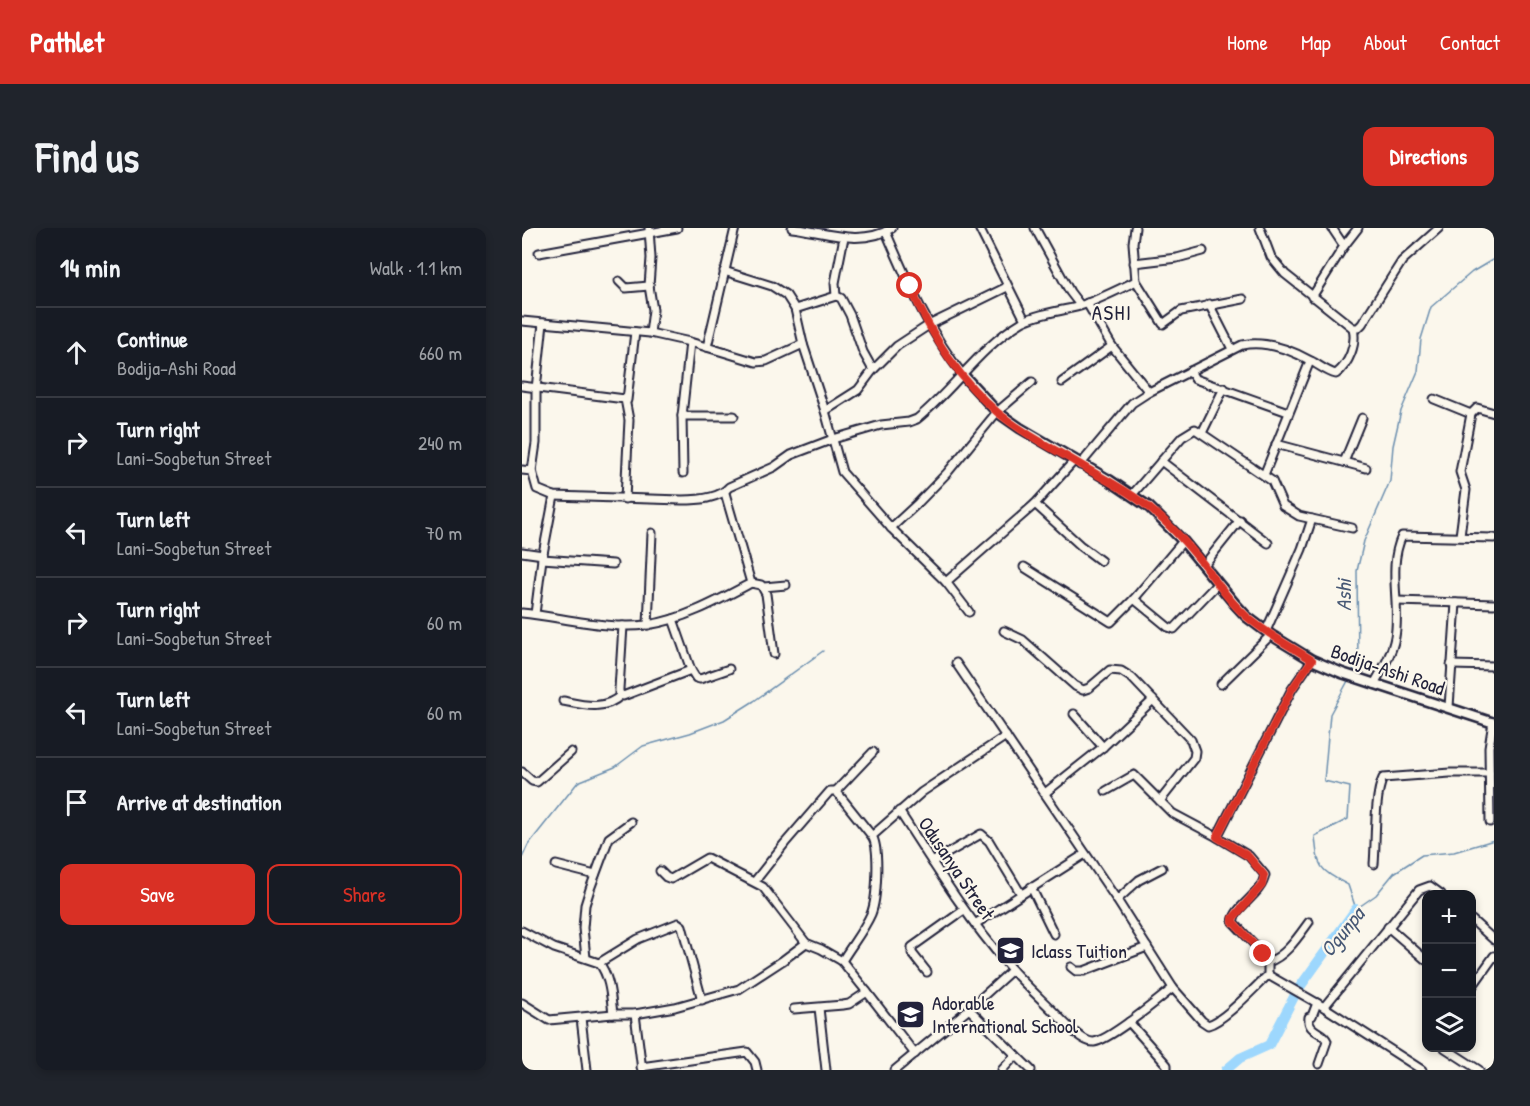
<!DOCTYPE html>
<meta charset="utf-8">
<style>
body{margin:0;font-family:"Patrick Hand",sans-serif;background:#20242c;color:#f1f3f6}
.controls{position:absolute;right:18px;bottom:18px;display:grid;overflow:hidden;border-radius:12px;box-shadow:0 3px 9px #0003}
.controls button{width:54px;height:54px;display:grid;place-items:center;padding:0;border:0;border-bottom:2px solid #363941;background:#171b24;color:#f1f3f6;font:30px sans-serif}
.stop{position:absolute;width:18px;height:18px;margin:-14px;border:4px solid #d93025;border-radius:50%;background:#fff}
.stop.end{background:#d93025;border-color:#fff;box-shadow:0 2px 6px #0008}
.list{margin:0;padding:0;list-style:none}
h2{display:flex;justify-content:space-between;align-items:center;height:78px;margin:0;padding:0 24px;font-size:26px}
h2 small{font-size:20px;font-weight:400;color:#9ea1a6}
.list li{display:grid;grid-template-columns:39px 1fr auto;gap:18px;align-items:center;box-sizing:border-box;height:90px;padding:0 24px;border-top:2px solid #363941}
.list b{display:block;font-size:22px;white-space:nowrap}
.list p{margin:0;font-size:20px;white-space:nowrap;color:#9ea1a6}
.list em{font-size:20px;font-style:normal;color:#9ea1a6}
.actions{display:flex;gap:12px;padding:18px 24px}
.actions a{flex:1;padding:14px 0;border:2px solid #d93025;border-radius:12px;text-align:center;font-size:21px;color:#d93025}
.actions .main{background:#d93025;color:#fff}
.icon{flex:none;width:33px;height:33px;fill:none;stroke:currentColor;stroke-width:2;stroke-linecap:round;stroke-linejoin:round}
.map{position:relative;flex:none;width:972px;height:842px;overflow:hidden;border-radius:12px}
header{display:flex;align-items:center;gap:36px;box-sizing:border-box;height:84px;padding:0 30px;background:#d93025;color:#fff}
header strong{font-size:28px}
nav{display:flex;gap:33px;margin-inline-start:auto;font-size:21px}
.intro{display:flex;align-items:center;justify-content:space-between;box-sizing:border-box;height:144px;padding:0 36px}
h1{margin:0;font-size:42px}
.button{padding:15px 27px;border-radius:12px;background:#d93025;color:#fff;font-size:21px;font-weight:700}
main{display:flex;gap:36px;padding:0 36px}
aside{flex:1;background:#171b24;border-radius:12px;box-shadow:0 3px 9px #0003}
.map>svg:first-child{display:block}
.lines{fill:none;stroke-linecap:round;stroke-linejoin:round}
.stream{stroke:#6c8faf;stroke-width:1.5}
.river{stroke:#9dd7fd;stroke-width:10}
.minor-casing{stroke:#22223b;stroke-width:11}
.tertiary-casing{stroke:#22223b;stroke-width:13}
.minor{stroke:#fbf7ec;stroke-width:7}
.tertiary{stroke:#fbf7ec;stroke-width:8}
.route{stroke:#d93025;stroke-width:8}
.labels{text-anchor:middle;dominant-baseline:central;stroke-width:4.5;stroke-linejoin:round;paint-order:stroke}
.street-label{font-size:20px;fill:#22223b;stroke:#fbf7ec}
.poi-label{font-size:20px;fill:#22223b;stroke:#fbf7ec;text-anchor:start}
.neighbourhood-label{font-size:21px;letter-spacing:1.5px;fill:#22223b;stroke:#fbf7ec}
.water-label{font-size:21px;font-style:italic;fill:#475875;stroke:#fbf7ec}
</style>
<header>
<strong>Pathlet</strong>
<nav><a>Home</a><a>Map</a><a>About</a><a>Contact</a></nav>
</header>
<div class="intro"><h1>Find us</h1><a class="button">Directions</a></div>
<main>
<aside>
<h2>14 min<small>Walk · 1.1 km</small></h2>
<ul class="list">
<li><svg class="icon" aria-label="ahead" viewBox="0 0 24 24"><path d="M12 20V5M6 11l6-6 6 6"/></svg><div><b>Continue</b><p>Bodija-Ashi Road</p></div><em>660 m</em></li>
<li><svg class="icon" aria-label="right" viewBox="0 0 24 24"><path d="M7 20v-9h11M14 6l5 5-5 5"/></svg><div><b>Turn right</b><p>Lani-Sogbetun Street</p></div><em>240 m</em></li>
<li><svg class="icon" aria-label="left" viewBox="0 0 24 24"><path d="M17 20v-9H6M10 6l-5 5 5 5"/></svg><div><b>Turn left</b><p>Lani-Sogbetun Street</p></div><em>70 m</em></li>
<li><svg class="icon" aria-label="right" viewBox="0 0 24 24"><path d="M7 20v-9h11M14 6l5 5-5 5"/></svg><div><b>Turn right</b><p>Lani-Sogbetun Street</p></div><em>60 m</em></li>
<li><svg class="icon" aria-label="left" viewBox="0 0 24 24"><path d="M17 20v-9H6M10 6l-5 5 5 5"/></svg><div><b>Turn left</b><p>Lani-Sogbetun Street</p></div><em>60 m</em></li>
<li><svg class="icon" aria-label="arrive" viewBox="0 0 24 24"><path d="M6 21V4h12l-3 4 3 4H6"/></svg><div><b>Arrive at destination</b></div></li>
</ul>
<div class="actions"><a class="main">Save</a><a>Share</a></div>
</aside>
<div class="map">
<svg width="972" height="842" viewBox="0 0 972 842">
<rect width="100%" height="100%" fill="#fbf7ec"/>
<filter id="ink" filterUnits="userSpaceOnUse"><feTurbulence type="fractalNoise" baseFrequency=".0167" numOctaves="2"/><feDisplacementMap in="SourceGraphic" scale="12" xChannelSelector="R" yChannelSelector="G"/><feConvolveMatrix kernelMatrix="1 2 1 2 8 2 1 2 1" color-interpolation-filters="sRGB"/></filter>
<g filter="url(#ink)">
<g class="lines">
<g class="stream">
<path d="M830 444 836 434 835 343 842 313 868 253 871 218 879 183 896 143 899 111 909 79 950 44 972 31"/>
<path d="M827 451 808 486 802 553 828 559 826 591 793 608C796 641 797 641 826 657L834 681 854 667 872 645 900 627 932 624 972 612"/>
<path d="M0 630 6 617 56 554 93 539 121 518 168 505 202 492 232 473 301 423"/>
</g>
<path class="river" d="M704 842 718 830 747 817 775 763 834 681"/>
<defs>
<g id="minor">
<path d="M270 0C303 4 339 19 370 0"/>
<path d="M457 0 503 92"/>
<path d="M513 0 548 64 558 77"/>
<path d="M613 0 611 15 614 53 641 96 659 83 721 71"/>
<path d="M810 0 822 18"/>
<path d="M127 1 129 30 127 58 131 82 128 105"/>
<path d="M364 4C386 54 406 103 441 147"/>
<path d="M17 25 155 0"/>
<path d="M612 35 655 30 681 23"/>
<path d="M202 43 250 58 264 67 273 81 281 116 303 183 320 244 369 300 424 354 447 384"/>
<path d="M97 53 104 60 127 58"/>
<path d="M314 68 313 55 322 9"/>
<path d="M790 69 822 18 836 0"/>
<path d="M565 75 590 118 627 164"/>
<path d="M687 76 710 121"/>
<path d="M273 81 314 68 319 70 328 87 341 124 351 142"/>
<path d="M0 93 128 105 168 114 234 134 244 133 281 116"/>
<path d="M831 100H836L840 96 880 33 917 0"/>
<path d="M185 119 213 0"/>
<path d="M668 143 673 151 766 184"/>
<path d="M540 154 590 118"/>
<path d="M0 158 103 171 107 192 103 271"/>
<path d="M912 171 949 186 955 180 972 185"/>
<path d="M105 172 113 104"/>
<path d="M303 183 336 162 351 142 375 118 407 97 485 59"/>
<path d="M160 188H212"/>
<path d="M680 205 702 160"/>
<path d="M754 216 844 240"/>
<path d="M639 233 746 315"/>
<path d="M822 234 840 190"/>
<path d="M558 237 610 175 627 164 720 117C743 112 769 122 789 133 797 137 805 144 814 146 827 136 835 116 831 100L763 46 749 29 738 0"/>
<path d="M0 242 10 243 15 261 32 268 160 272C175 272 197 271 207 259L252 239 269 227 311 211 359 197 387 194 395 191C432 161 458 119 500 94 516 85 541 83 558 78 578 71 596 62 614 53"/>
<path d="M10 243 14 215V161L21 95"/>
<path d="M161 245 160 188 168 114"/>
<path d="M742 247 788 133"/>
<path d="M203 265 229 355 239 357 244 366 252 426"/>
<path d="M610 267 660 209 673 201 750 253 761 278 777 288 790 291 780 321 744 403"/>
<path d="M513 276 559 318 579 333"/>
<path d="M790 291 830 300"/>
<path d="M369 300 396 275 425 245 475 184 510 154"/>
<path d="M938 308 944 262 938 244 949 186"/>
<path d="M0 324 21 327"/>
<path d="M20 331 91 336"/>
<path d="M682 337 718 292"/>
<path d="M502 339 589 394 612 371 661 313"/>
<path d="M424 354 513 276 552 233"/>
<path d="M242 359 264 357"/>
<path d="M612 371 646 399 652 401 695 356"/>
<path d="M875 373 972 376"/>
<path d="M0 385C39 389 86 402 125 397 161 392 197 372 229 355"/>
<path d="M13 386 20 331 32 268"/>
<path d="M126 397 130 305"/>
<path d="M101 398 97 461V465L101 468 169 442 151 391"/>
<path d="M482 403 501 412 553 458 561 462 567 460 588 442 599 443 610 450 669 512 673 523 672 530 638 573"/>
<path d="M434 435 595 672 651 760 680 793 686 797C702 793 732 760 746 747V734"/>
<path d="M929 437 972 438"/>
<path d="M169 442 174 450 178 451 207 441"/>
<path d="M699 456 749 407"/>
<path d="M852 456C860 442 870 426 873 409 879 376 865 340 880 308L972 310"/>
<path d="M41 473C61 477 83 483 99 467"/>
<path d="M927 479 934 375"/>
<path d="M552 486 581 519"/>
<path d="M0 544 10 553 15 554 49 524"/>
<path d="M314 563 351 524"/>
<path d="M584 563 612 547 650 585 695 609"/>
<path d="M523 565 581 519 631 472"/>
<path d="M377 583C411 635 444 689 485 736 499 753 517 769 533 785 541 793 560 815 572 814 588 812 637 771 651 760"/>
<path d="M968 594 967 519 971 494"/>
<path d="M410 634 459 606 467 613 499 666"/>
<path d="M852 636C854 614 852 568 861 550L928 545H967"/>
<path d="M34 637 73 647"/>
<path d="M138 643 144 649 149 651 185 630 241 659 284 715 299 721 320 733 345 764 393 826"/>
<path d="M233 653 263 615 308 563H314L350 608"/>
<path d="M509 659 532 706"/>
<path d="M595 672 617 652 640 640"/>
<path d="M950 692 972 712"/>
<path d="M453 696 563 626"/>
<path d="M866 699 904 732"/>
<path d="M0 703 32 720 77 735C88 748 89 770 91 786"/>
<path d="M64 730 61 700 63 677 68 661 87 610 109 594"/>
<path d="M320 733C329 718 342 702 349 686 355 672 358 620 350 608L400 564 484 508"/>
<path d="M746 734 734 718 711 694C713 677 739 668 743 647L727 628 695 609 770 461 790 432"/>
<path d="M746 734C764 728 776 709 787 694"/>
<path d="M77 735 116 711 156 695 160 698 180 772"/>
<path d="M549 739 554 743H562L625 719"/>
<path d="M405 744 390 725V719L442 682"/>
<path d="M746 747 802 779 900 842"/>
<path d="M950 759 972 728"/>
<path d="M0 775 27 792 91 786H113L153 779 217 761 260 733 284 715"/>
<path d="M795 775 790 788 787 789C785 805 801 802 805 813L797 836"/>
<path d="M802 779 897 662 908 658 919 666"/>
<path d="M297 780 304 842"/>
<path d="M272 781 321 777 327 776 345 764"/>
<path d="M447 781 509 842"/>
<path d="M113 786 120 842"/>
<path d="M59 790 65 842"/>
<path d="M607 794 645 837V842"/>
<path d="M923 820 957 842"/>
<path d="M119 839 225 824 233 834 235 842"/>
<path d="M373 842 447 781 490 742"/>
<path d="M480 842 494 827"/>
</g>
<path id="tertiary" d="M441 147 475 184 498 200 587 252 627 279 661 313 713 376 725 389 749 407 790 432 820 445 972 495"/>
</defs>
<use href="#minor" class="minor-casing"/>
<use href="#tertiary" class="tertiary-casing"/>
<use href="#minor" class="minor"/>
<use href="#tertiary" class="tertiary"/>
</g>
</g>
<g class="lines" filter="url(#ink)">
<path class="route" d="M388 58C408 105 436 151 475 184 498 203 526 218 552 233 579 250 608 263 632 284 651 299 667 318 682 337 695 355 708 374 725 389 745 406 768 418 790 432L770 461 695 609 726 628 742 647 740 657 711 690V694L741 726"/>
</g>
<defs>
<symbol id="school-square" viewBox="-11 -11 22 22"><rect x="-9" y="-9" width="18" height="18" rx="4" fill="#22223b" stroke="#fbf7ec"/><path d="M0-5L7-2L0 1L-7-2ZM-4 1L0 2.5L4 1V4Q0 6-4 4Z" fill="#fff"/></symbol>
</defs>
<g fill-rule="evenodd">
<use href="#school-square" x="472" y="706" width="33" height="33"/>
<use href="#school-square" x="372" y="770" width="33" height="33"/>
</g>
<g class="labels">
<g class="street-label">
<text transform="translate(866 441) rotate(19)">Bodija-Ashi Road</text>
<text transform="translate(435 640) rotate(56)">Odusanya Street</text>
</g>
<g class="poi-label">
<text x="509" y="722">Iclass Tuition</text>
<text x="410" y="774">Adorable<tspan x="410" dy="23">International School</tspan></text>
</g>
<g class="neighbourhood-label">
<text x="590" y="84">ASHI</text>
</g>
<g class="water-label">
<text transform="translate(821 367) rotate(-90)">Ashi</text>
<text transform="translate(820 704) rotate(-51)">Ogunpa</text>
</g>
</g>
</svg>
<div class="controls">
<button>+</button>
<button>−</button>
<button><svg class="icon" aria-label="layers" viewBox="0 0 24 24"><path d="M12 4l9 5-9 5-9-5zM3 14l9 5 9-5"/></svg></button>
</div>
<div class="stop" style="left:388px;top:58px"></div>
<div class="stop end" style="left:741px;top:726px"></div>
</div>
</main>
